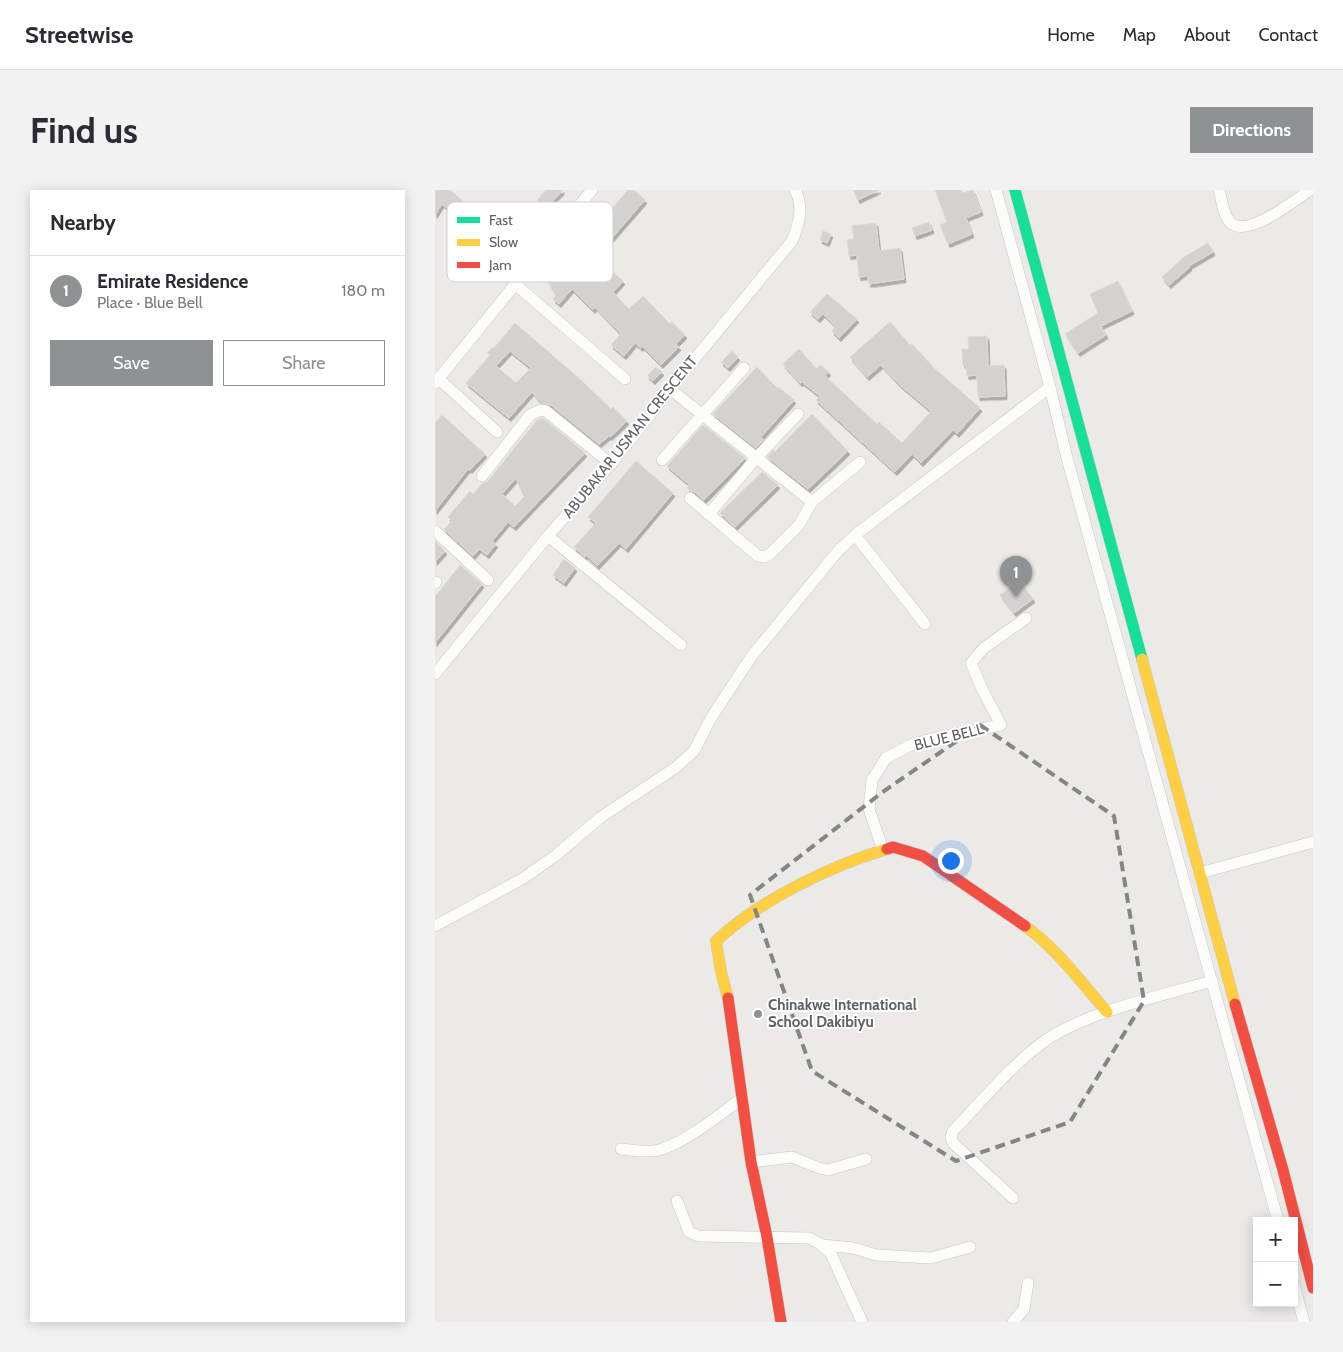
<!DOCTYPE html>
<meta charset="utf-8">
<style>
body{margin:0;font-family:Cabin,sans-serif;background:#f2f2f3;color:#2b2b33}
.controls{position:absolute;right:15px;bottom:15px;display:grid;overflow:hidden;border-radius:0px;box-shadow:0 2px 12px #0003}
.controls button{width:45px;height:45px;display:grid;place-items:center;padding:0;border:0;border-bottom:1px solid #e1e1e2;background:#fff;color:#2b2b33;font:25px sans-serif}
.you{position:absolute;left:515px;top:670px;width:18px;height:18px;margin:-12px;border:4px solid #fff;border-radius:50%;background:#1a73e8;box-shadow:0 0 0 8px #1a73e833}
.badge{display:grid;place-items:center;width:32px;height:32px;border-radius:50%;background:#8f9292;color:#fff;font-size:16px;font-weight:700}
.pin{position:absolute;translate:-50% -41px;filter:drop-shadow(0 1px 2px #0008)}
.pin::after{content:'';position:absolute;top:26px;width:18px;height:15px;background:inherit;clip-path:polygon(0 0,100% 0,50% 100%)}
.list{margin:0;padding:0;list-style:none}
h2{display:flex;justify-content:space-between;align-items:center;height:65px;margin:0;padding:0 20px;font-size:21px}
h2 small{font-size:16px;font-weight:400;color:#7c7c81}
.list li{display:grid;grid-template-columns:32px 1fr auto;gap:15px;align-items:center;box-sizing:border-box;height:70px;padding:0 20px;border-top:1px solid #e1e1e2}
.list b{display:block;font-size:19px;white-space:nowrap}
.list p{margin:0;font-size:16px;white-space:nowrap;color:#7c7c81}
.list em{font-size:16px;font-style:normal;color:#7c7c81}
.actions{display:flex;gap:10px;padding:15px 20px}
.actions a{flex:1;padding:11px 0;border:1px solid #8f9292;border-radius:0px;text-align:center;font-size:18px;color:#8f9292}
.actions .main{background:#8f9292;color:#fff}
.map{position:relative;flex:none;width:878px;height:1132px;overflow:hidden;border-radius:0px}
header{display:flex;align-items:center;gap:30px;box-sizing:border-box;height:70px;padding:0 25px;background:#fff;border-bottom:1px solid #e1e1e2}
header strong{font-size:24px}
nav{display:flex;gap:28px;margin-inline-start:auto;font-size:18px}
.intro{display:flex;align-items:center;justify-content:space-between;box-sizing:border-box;height:120px;padding:0 30px}
h1{margin:0;font-size:35px}
.button{padding:12px 22px;border-radius:0px;background:#8f9292;color:#fff;font-size:18px;font-weight:700}
main{display:flex;gap:30px;padding:0 30px}
aside{flex:1;background:#fff;border-radius:0px;box-shadow:0 2px 12px #0003}
.map>svg:first-child{display:block}
.building{fill:#d4d2d1;stroke:#dcd9d6;fill-rule:evenodd;filter:url(#shadow)}
.lines{fill:none;stroke-linecap:round;stroke-linejoin:round}
.street-casing{stroke:#c7c7c7;stroke-width:12}
.fast-casing{stroke:#c8c8c8;stroke-width:12}
.slow-casing{stroke:#c8c8c8;stroke-width:12}
.jam-casing{stroke:#c8c8c8;stroke-width:12}
.street{stroke:#fcfcfb;stroke-width:11}
.fast{stroke:#16e098;stroke-width:11}
.slow{stroke:#ffcf43;stroke-width:11}
.jam{stroke:#f24e42;stroke-width:11}
.marked{fill:none;stroke:#828687;stroke-width:4;stroke-dasharray:10 6;stroke-linejoin:round}
.poi-dot{fill:#8f9292;stroke:#fff;stroke-width:2}
.labels{text-anchor:middle;dominant-baseline:central;stroke-width:4;stroke-linejoin:round;paint-order:stroke}
.street-label{font-size:15px;fill:#5d6265;stroke:#fff}
.poi-label{font-size:15px;font-weight:bold;fill:#5d6265;stroke:#fff;text-anchor:start}
.key{fill:#fff;stroke:#ced0d1;stroke-width:1}
.key-label{font-size:14px;fill:#5d6265}
</style>
<header>
<strong>Streetwise</strong>
<nav><a>Home</a><a>Map</a><a>About</a><a>Contact</a></nav>
</header>
<div class="intro"><h1>Find us</h1><a class="button">Directions</a></div>
<main>
<aside>
<h2>Nearby<small></small></h2>
<ul class="list">
<li><span class="badge">1</span><div><b>Emirate Residence</b><p>Place · Blue Bell</p></div><em>180 m</em></li>
</ul>
<div class="actions"><a class="main">Save</a><a>Share</a></div>
</aside>
<div class="map">
<svg width="878" height="1132" viewBox="0 0 878 1132">
<defs>
<filter id="shadow"><feDropShadow dx="2" dy="3.5" stdDeviation="0" flood-color="#0004"/></filter>
</defs>
<rect width="100%" height="100%" fill="#eceae7"/>
<g class="building">
<path d="M0 0H15L42 23 32 35 7 14 0 25Z"/>
<path d="M111 0H128L111 18 102 10Z"/>
<path d="M193 0H199L210 10 176 49 162 36Z"/>
<path d="M418 0H444L423 10Z"/>
<path d="M500 0H526L527 3 538 0 546 22 531 28 537 44 513 54 505 35 512 32Z"/>
<path d="M494 32 497 40 480 46 477 38Z"/>
<path d="M441 33 444 61 465 58 469 89 434 94 433 86 424 87 422 65 414 66 412 50 419 49 417 36Z"/>
<path d="M388 41 396 44 392 53 385 50Z"/>
<path d="M143 53 171 73 169 74 188 91 178 102 194 119 208 106 235 134 237 132 250 145 241 154 244 157 226 175 207 156 206 158 200 153 189 166 176 155 186 144 160 117 158 120 137 99 124 114 118 109 121 105 113 92 123 86 117 81Z"/>
<path d="M773 53 778 62 754 76 755 77 734 95 727 87 749 67Z"/>
<path d="M683 91 697 121 666 136 671 145 643 163 630 144 663 123 655 104Z"/>
<path d="M392 104 422 129 404 148 397 141 401 136 388 124 383 129 375 122Z"/>
<path d="M455 132 475 155 477 154 499 178 545 218 522 244 518 240 486 273 477 264 460 282 381 210 385 206 367 192 365 193 348 174 364 159 382 179 385 175 394 182 390 186 442 234 444 232 467 253 496 221 465 195 446 175 432 187 415 167Z"/>
<path d="M80 133 146 190 176 219 178 217 192 231 175 247 174 246 164 254 116 215 107 213 97 202 74 228 31 193 55 165 52 163 58 157 59 158ZM75 161 96 178 81 193 61 176Z"/>
<path d="M552 146 553 176 569 175 570 206 543 207 542 185 532 186 531 175H528L527 159H534L533 147Z"/>
<path d="M297 161 303 167 293 178 286 172Z"/>
<path d="M221 177 227 182 218 191 212 186Z"/>
<path d="M322 177 342 198 343 197 359 210 326 247 328 250 321 258 278 224Z"/>
<path d="M377 224 413 261 373 299 332 267 339 260 340 262Z"/>
<path d="M7 225 50 264 35 280 33 279 0 321V233Z"/>
<path d="M108 228 150 263 79 337 73 332 57 351 61 354 52 365 44 359 38 366 9 339 17 331 13 327 35 301 38 304 48 293 53 291 102 230ZM81 288 89 307 80 316 67 304Z"/>
<path d="M268 235 310 268 269 310 260 302 255 301 252 298 255 295 232 276Z"/>
<path d="M201 271 238 303 191 359 184 353 162 376 151 365 150 367 139 357 161 333 153 327Z"/>
<path d="M327 282 343 295 300 337 285 323Z"/>
<path d="M0 351 10 361 0 372Z"/>
<path d="M129 369 140 378 129 393 118 385Z"/>
<path d="M25 375 47 394 0 453V407Z"/>
<path d="M584 391 598 409 579 423 565 405Z"/>
</g>
<g class="lines">
<defs>
<g id="street">
<path d="M561 0 615 197 632 268 843 1031"/>
<path d="M784 0C787 10 788 26 796 33 813 48 860 10 875 0"/>
<path d="M80 94 190 189"/>
<path d="M4 189 62 242"/>
<path d="M0 193 157 0"/>
<path d="M235 199 377 312 425 272"/>
<path d="M227 270 309 178"/>
<path d="M47 286 95 225 106 220 111 221 176 274"/>
<path d="M255 308 323 366 329 367 335 364 364 335 377 312"/>
<path d="M274 324 322 267 363 224"/>
<path d="M0 341 53 390"/>
<path d="M420 345 490 434"/>
<path d="M113 346 246 455"/>
<path d="M0 393 1 392"/>
<path d="M0 484 113 346 176 274 235 199 357 51C364 34 369 17 360 0"/>
<path d="M448 660 434 619 437 590 451 568 478 554 506 547 566 535 547 499 536 473 549 458 591 428"/>
<path d="M765 683 878 652"/>
<path d="M0 736 87 689 120 666 166 627 240 578 259 561 276 528 316 467 403 361 420 345 615 197"/>
<path d="M186 959C198 960 212 963 224 960 250 953 284 925 306 909"/>
<path d="M316 972 357 967 384 978 393 980 431 969"/>
<path d="M578 1008 518 953 516 947 518 941C548 910 576 875 611 850 654 821 726 806 777 791"/>
<path d="M242 1011 254 1042 263 1046 374 1048 387 1055 396 1064 427 1132"/>
<path d="M387 1055 419 1058 441 1065 496 1068 535 1057"/>
<path d="M859 1095 869 1132"/>
<path d="M578 1132 589 1119 593 1093"/>
</g>
<path id="fast" d="M580 0 707 469"/>
<g id="slow">
<path d="M707 469 800 814"/>
<path d="M590 736C622 759 646 792 672 822"/>
<path d="M293 808 286 782 281 751C325 710 395 676 452 659"/>
</g>
<g id="jam">
<path d="M452 659 458 657 488 666 590 736"/>
<path d="M293 808 316 972 332 1047 346 1132"/>
<path d="M800 814 848 980 878 1098"/>
</g>
</defs>
<use href="#street" class="street-casing"/>
<use href="#fast" class="fast-casing"/>
<use href="#slow" class="slow-casing"/>
<use href="#jam" class="jam-casing"/>
<use href="#street" class="street"/>
<use href="#fast" class="fast"/>
<use href="#slow" class="slow"/>
<use href="#jam" class="jam"/>
</g>
<path class="marked" d="M545 535 679 626 709 811 635 932 521 971 377 881 315 705 449 601Z"/>
<circle class="poi-dot" cx="323" cy="824" r="5"/>
<g class="labels">
<g class="street-label">
<text transform="translate(195 247) rotate(-51)">ABUBAKAR USMAN CRESCENT</text>
<text transform="translate(514 547) rotate(-14)">BLUE BELL</text>
</g>
<g class="poi-label">
<text x="333" y="815">Chinakwe International<tspan x="333" dy="17">School Dakibiyu</tspan></text>
</g>
</g>
<rect x="12" y="12" width="166" height="80" rx="8" class="key"/>
<rect x="22" y="27" width="23" height="6" fill="#16e098"/>
<rect x="22" y="49" width="23" height="7" fill="#ffcf43"/>
<rect x="22" y="72" width="23" height="6" fill="#f24e42"/>
<g class="key-label">
<text x="54" y="35">Fast</text>
<text x="54" y="57">Slow</text>
<text x="54" y="80">Jam</text>
</g>
</svg>
<div class="controls">
<button>+</button>
<button>−</button>
</div>
<div class="you"></div>
<div class="pin badge" style="left:581px;top:407px">1</div>
</div>
</main>
